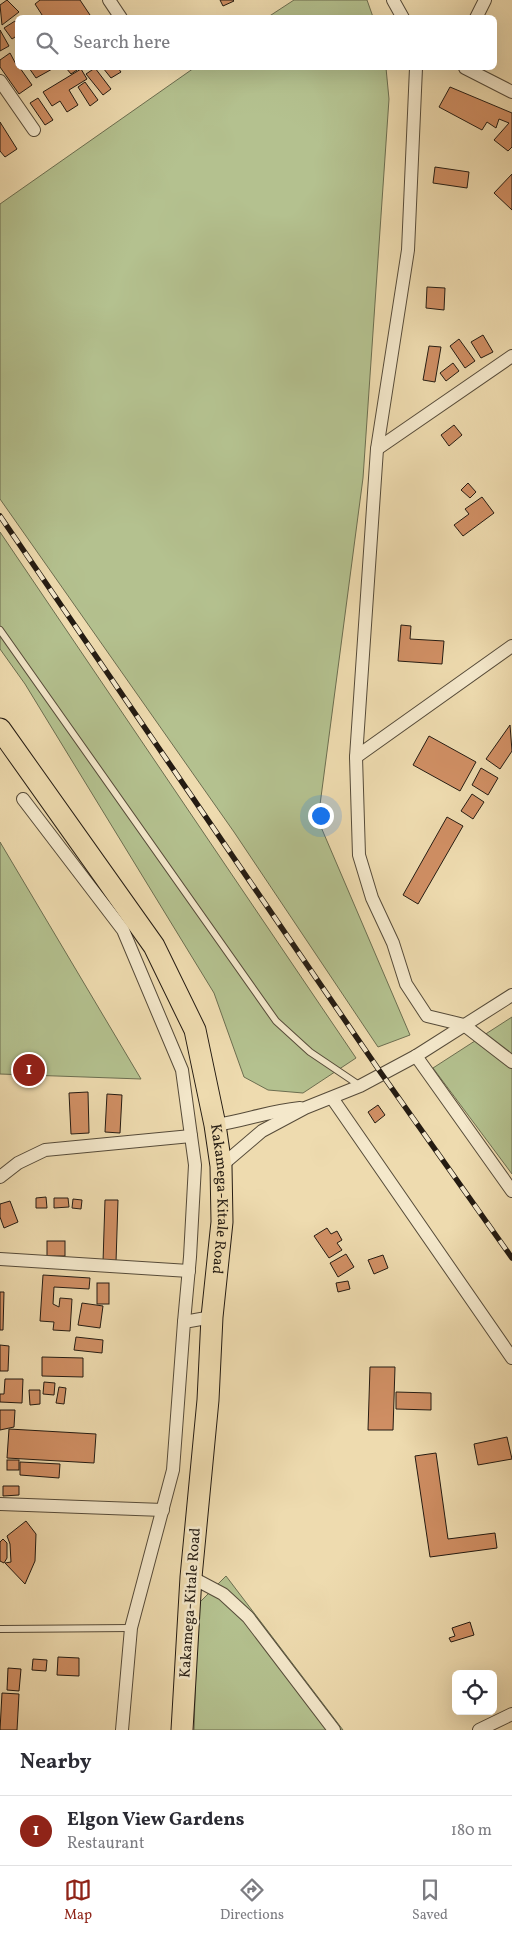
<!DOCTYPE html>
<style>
body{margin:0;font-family:Vollkorn,serif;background:#f2f2f3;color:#2b2b33}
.controls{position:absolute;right:15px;bottom:15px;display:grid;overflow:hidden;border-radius:8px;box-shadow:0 5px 20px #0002}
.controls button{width:45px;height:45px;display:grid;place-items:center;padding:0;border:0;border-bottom:1px solid #e1e1e2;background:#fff;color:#2b2b33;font:25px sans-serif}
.you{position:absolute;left:320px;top:815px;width:18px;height:18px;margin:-12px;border:4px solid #fff;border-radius:50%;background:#1a73e8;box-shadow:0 0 0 8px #1a73e833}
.badge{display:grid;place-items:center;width:32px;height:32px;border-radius:50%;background:#8f2418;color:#fff;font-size:16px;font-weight:700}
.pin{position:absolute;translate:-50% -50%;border:2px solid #fff;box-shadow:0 1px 5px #0006}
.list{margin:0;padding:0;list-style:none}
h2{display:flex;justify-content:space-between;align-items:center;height:65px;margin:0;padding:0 20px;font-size:21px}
h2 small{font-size:16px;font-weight:400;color:#7c7c81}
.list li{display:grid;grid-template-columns:32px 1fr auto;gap:15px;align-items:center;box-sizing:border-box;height:70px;padding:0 20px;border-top:1px solid #e1e1e2}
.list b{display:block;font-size:19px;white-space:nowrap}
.list p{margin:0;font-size:16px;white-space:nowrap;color:#7c7c81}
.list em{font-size:16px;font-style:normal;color:#7c7c81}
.icon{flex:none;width:28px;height:28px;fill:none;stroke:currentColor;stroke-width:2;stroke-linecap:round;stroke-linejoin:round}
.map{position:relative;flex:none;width:512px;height:1730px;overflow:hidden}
.search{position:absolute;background:#fff;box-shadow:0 5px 20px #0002;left:15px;right:15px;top:15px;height:55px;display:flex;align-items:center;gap:12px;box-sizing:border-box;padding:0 18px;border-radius:8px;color:#7c7c81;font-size:19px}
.sheet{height:135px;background:#fff}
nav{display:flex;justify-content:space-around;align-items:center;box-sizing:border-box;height:70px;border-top:1px solid #e1e1e2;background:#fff;font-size:14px;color:#7c7c81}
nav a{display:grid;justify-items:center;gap:2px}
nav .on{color:#8f2418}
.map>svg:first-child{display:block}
.green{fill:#b4c18f;stroke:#6c6e50}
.building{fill:#d08f64;stroke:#241b12}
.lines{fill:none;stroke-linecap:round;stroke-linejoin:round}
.service-casing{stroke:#564b39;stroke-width:8}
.minor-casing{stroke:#564b39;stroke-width:14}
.trunk-casing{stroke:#241b12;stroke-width:23}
.service{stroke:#f4e8cb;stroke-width:6}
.minor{stroke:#f4e8cb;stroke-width:12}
.trunk{stroke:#eedbaf;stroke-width:21}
.rail-casing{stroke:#241b12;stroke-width:5.5}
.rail{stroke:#f4e8cb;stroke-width:4;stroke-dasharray:11;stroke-linecap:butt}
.labels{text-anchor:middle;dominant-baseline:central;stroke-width:5;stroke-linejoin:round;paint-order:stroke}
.street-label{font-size:15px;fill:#241b12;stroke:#f4e8cb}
</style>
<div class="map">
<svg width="512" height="1730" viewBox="0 0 512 1730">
<rect width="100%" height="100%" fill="#eedbaf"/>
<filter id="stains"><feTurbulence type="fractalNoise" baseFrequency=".004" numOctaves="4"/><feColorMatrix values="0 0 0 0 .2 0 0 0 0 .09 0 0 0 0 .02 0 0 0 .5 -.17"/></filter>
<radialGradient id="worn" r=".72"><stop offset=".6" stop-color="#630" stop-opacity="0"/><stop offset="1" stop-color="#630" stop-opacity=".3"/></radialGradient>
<g class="green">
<path d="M294 0H367L373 17H268Z"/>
<path d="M194 68H386L389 99 363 478 318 820 410 1035 378 1047 234 832 0 499V204Z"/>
<path d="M0 532 356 1058 303 1093 268 1090 244 1077 214 993 25 684 0 649Z"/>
<path d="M0 842 141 1079 0 1074Z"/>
<path d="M512 1017V1174L433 1068Z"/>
<path d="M226 1576 343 1730H194L198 1604Z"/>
</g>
<g class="building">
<path d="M7 0 19 12 2 25 0 5Z"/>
<path d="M40 0H80L92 18H44L35 4Z"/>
<path d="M220 0H233L234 1 223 6Z"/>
<path d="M15 21 18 24V35L12 39 4 28Z"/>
<path d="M0 30 9 46 0 51Z"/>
<path d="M10 53 18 68H20L32 85 19 94 0 67V60Z"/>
<path d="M29 68H54L36 78Z"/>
<path d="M66 68H76L77 70 71 74Z"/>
<path d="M95 68 111 89 103 95 86 74Z"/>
<path d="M103 68H118L121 72 111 78Z"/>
<path d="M81 69 87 79 69 90 78 105 67 112 60 101 52 106 43 92Z"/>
<path d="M85 82 98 100 90 106 78 87Z"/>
<path d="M450 87 512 113V147L508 151 494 140 509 123 499 119 496 128 487 122 482 130 439 107Z"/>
<path d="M38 98 53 120 45 125 30 103Z"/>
<path d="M0 122 17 149 5 157 0 151Z"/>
<path d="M435 167 469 172 467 188 433 183Z"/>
<path d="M512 174V210L494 193Z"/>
<path d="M427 287 445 288 444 310 426 308Z"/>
<path d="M483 335 493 352 481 358 471 342Z"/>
<path d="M459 339 475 361 465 368 450 346Z"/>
<path d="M429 346 441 347 435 382 423 380Z"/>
<path d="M453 363 459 371 446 381 440 373Z"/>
<path d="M454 425 462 435 449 446 441 435Z"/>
<path d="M468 483 476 492 470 498 461 490Z"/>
<path d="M482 497 494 513 463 536 454 525 469 514 465 509Z"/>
<path d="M401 625 411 626 410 639 444 641 442 664 398 661Z"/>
<path d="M510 725 512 751 500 769 486 759Z"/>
<path d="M429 736 476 762 460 791 413 765Z"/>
<path d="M481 768 498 778 488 795 472 785Z"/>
<path d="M472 794 484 802 473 819 461 811Z"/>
<path d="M447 817 463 826 418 904 403 895Z"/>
<path d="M88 1092 89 1133 71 1134 69 1093Z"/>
<path d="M107 1094 122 1095 120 1133 105 1132Z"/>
<path d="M378 1105 385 1115 375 1123 368 1112Z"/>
<path d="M46 1197 47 1208H36V1198Z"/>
<path d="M54 1198H68L69 1207 54 1208Z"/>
<path d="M73 1199 82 1200 81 1209 72 1208Z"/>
<path d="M105 1200H118L116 1262H103Z"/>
<path d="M10 1201 18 1222 4 1228 0 1217V1204Z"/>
<path d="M327 1228 331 1234 337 1231 342 1240 337 1243 342 1250 329 1258 314 1236Z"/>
<rect x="47" y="1241" width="18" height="15"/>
<path d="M346 1254 354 1267 338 1277 330 1263Z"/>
<path d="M383 1255 388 1268 374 1274 368 1260Z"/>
<path d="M43 1275 90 1278 89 1289 54 1287 53 1304 59 1307 60 1298 72 1299 70 1331 53 1330 54 1322 40 1321Z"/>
<path d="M348 1281 350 1289 338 1292 336 1283Z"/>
<rect x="97" y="1283" width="12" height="21"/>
<path d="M0 1292H4L3 1330H0Z"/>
<path d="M82 1303 103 1306 100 1328 78 1325Z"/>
<path d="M76 1337 103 1340 102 1353 74 1350Z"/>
<path d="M0 1345 9 1346 8 1371H0Z"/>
<path d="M42 1357 83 1358V1377L42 1376Z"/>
<path d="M370 1367H395L393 1430H368Z"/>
<path d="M5 1379H23L22 1403 0 1402V1394H4Z"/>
<path d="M44 1382 55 1383 54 1395 43 1394Z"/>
<path d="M59 1387 66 1388 64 1404 56 1403Z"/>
<path d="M29 1390H40V1404L30 1405Z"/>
<path d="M396 1392 431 1393V1410L396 1409Z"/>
<path d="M0 1410H15L14 1427 0 1430Z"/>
<path d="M9 1429 96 1434 94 1463 7 1458Z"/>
<path d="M507 1437 512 1459 478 1465 474 1444Z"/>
<path d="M436 1453 448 1539 495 1533 497 1548 430 1557 415 1456Z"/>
<rect x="7" y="1460" width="12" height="10"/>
<path d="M20 1462 60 1464 59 1478 20 1475Z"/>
<path d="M3 1486H19V1495L3 1496Z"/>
<path d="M26 1521 36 1534 35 1561 25 1584 5 1563 11 1562 10 1544 7 1536Z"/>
<path d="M3 1539 7 1543V1558L4 1563 0 1561V1542Z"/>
<path d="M470 1622 474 1635 451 1642 449 1638 455 1636 452 1628Z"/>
<path d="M58 1657 79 1658V1676L57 1675Z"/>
<path d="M33 1659 47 1660 46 1671 32 1670Z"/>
<path d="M8 1668 21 1669 19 1691 7 1690Z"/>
<path d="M2 1693 19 1694 17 1730H0Z"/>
</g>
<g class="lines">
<defs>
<g id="service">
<path d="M0 630 276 1021 310 1052 359 1085"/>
<path d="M0 1629 131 1628"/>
</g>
<g id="minor">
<path d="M109 0 121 18"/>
<path d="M393 0 403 18"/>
<path d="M476 18 485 0"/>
<path d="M416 68 408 250 377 449 356 757 359 855 372 898 393 943 406 984 427 1016 464 1025 512 1062"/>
<path d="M465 68 512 92"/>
<path d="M0 81 34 130"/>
<path d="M377 449 512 356"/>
<path d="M356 757 512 646"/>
<path d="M23 799 123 930 182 1070 195 1165 190 1257 184 1322"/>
<path d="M416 1056 512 1191"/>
<path d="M332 1098 512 1358"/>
<path d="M215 1125C245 1121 268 1111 300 1108"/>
<path d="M221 1166 262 1131 305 1108 360 1086 416 1056 512 995"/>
<path d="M0 1177 18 1163 45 1150 191 1136"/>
<path d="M0 1259 189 1271"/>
<path d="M0 1504 163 1510"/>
<path d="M191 1577 223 1594 248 1617 334 1730"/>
<path d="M122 1730 131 1628 173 1470 184 1322 212 1317"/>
<path d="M479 1730 512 1714"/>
</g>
<g id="trunk">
<path id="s1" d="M0 729 154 946 195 1030 215 1125 221 1166 222 1222 212 1317 208 1400 191 1577 182 1730"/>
</g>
</defs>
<use href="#service" class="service-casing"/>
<use href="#minor" class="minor-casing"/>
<use href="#trunk" class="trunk-casing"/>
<use href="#service" class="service"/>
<use href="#minor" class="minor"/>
<use href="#trunk" class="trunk"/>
<defs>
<path id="rail" d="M0 516 381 1073 512 1258"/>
</defs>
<use href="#rail" class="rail-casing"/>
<use href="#rail" class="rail"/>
</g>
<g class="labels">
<g class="street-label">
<text stroke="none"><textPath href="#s1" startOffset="531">Kakamega-Kitale Road</textPath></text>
<text transform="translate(191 1603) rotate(-86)">Kakamega-Kitale Road</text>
</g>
</g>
<rect width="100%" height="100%" filter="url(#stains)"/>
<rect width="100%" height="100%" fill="url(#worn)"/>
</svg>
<div class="controls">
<button><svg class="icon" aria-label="locate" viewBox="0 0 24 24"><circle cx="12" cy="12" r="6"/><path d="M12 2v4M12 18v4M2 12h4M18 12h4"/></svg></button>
</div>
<div class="you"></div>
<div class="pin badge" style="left:29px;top:1070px">1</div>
<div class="search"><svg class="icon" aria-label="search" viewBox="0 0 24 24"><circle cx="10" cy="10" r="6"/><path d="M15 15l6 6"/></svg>Search here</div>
</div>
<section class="sheet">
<h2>Nearby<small></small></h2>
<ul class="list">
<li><span class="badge">1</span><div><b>Elgon View Gardens</b><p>Restaurant</p></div><em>180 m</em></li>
</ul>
</section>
<nav>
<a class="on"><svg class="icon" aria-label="map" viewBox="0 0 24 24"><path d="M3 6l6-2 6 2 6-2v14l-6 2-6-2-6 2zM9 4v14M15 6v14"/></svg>Map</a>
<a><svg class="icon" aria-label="directions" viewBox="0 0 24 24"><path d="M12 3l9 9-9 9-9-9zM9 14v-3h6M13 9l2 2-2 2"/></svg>Directions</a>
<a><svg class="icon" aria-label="saved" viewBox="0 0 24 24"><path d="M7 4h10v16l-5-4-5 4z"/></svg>Saved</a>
</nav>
